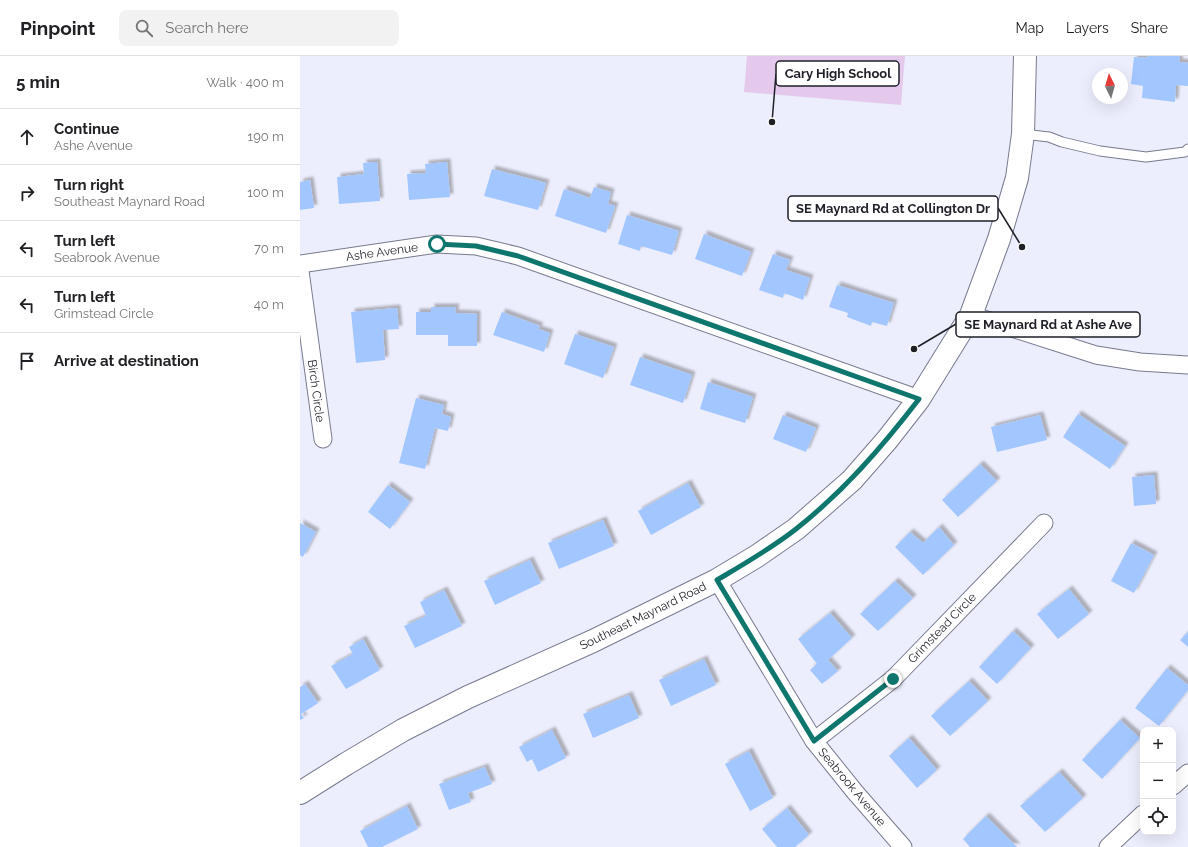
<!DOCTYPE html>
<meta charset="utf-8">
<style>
body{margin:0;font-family:Raleway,sans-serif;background:#f2f2f2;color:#202124}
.controls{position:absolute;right:12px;bottom:12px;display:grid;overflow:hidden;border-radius:8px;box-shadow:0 4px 16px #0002}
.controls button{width:36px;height:36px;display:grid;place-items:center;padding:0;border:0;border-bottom:1px solid #e0e0e0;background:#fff;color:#202124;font:20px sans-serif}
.compass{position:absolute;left:792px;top:12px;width:36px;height:36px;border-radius:50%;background:#fff;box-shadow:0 4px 16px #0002;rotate:355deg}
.stop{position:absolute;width:12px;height:12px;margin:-9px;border:3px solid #0f766e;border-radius:50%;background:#fff}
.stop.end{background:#0f766e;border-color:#fff;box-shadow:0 1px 4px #0008}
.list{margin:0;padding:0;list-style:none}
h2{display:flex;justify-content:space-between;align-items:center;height:52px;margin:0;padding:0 16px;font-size:17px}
h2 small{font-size:13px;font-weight:400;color:#757577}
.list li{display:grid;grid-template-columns:26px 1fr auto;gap:12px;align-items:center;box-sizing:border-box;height:56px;padding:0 16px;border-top:1px solid #e0e0e0}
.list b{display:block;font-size:15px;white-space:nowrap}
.list p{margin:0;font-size:13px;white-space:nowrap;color:#757577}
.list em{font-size:13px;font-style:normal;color:#757577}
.icon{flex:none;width:22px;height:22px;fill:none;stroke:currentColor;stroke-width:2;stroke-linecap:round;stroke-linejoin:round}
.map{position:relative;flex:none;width:888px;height:791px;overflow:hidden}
header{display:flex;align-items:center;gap:24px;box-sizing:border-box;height:56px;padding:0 20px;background:#fff;border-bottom:1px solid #e0e0e0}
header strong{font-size:19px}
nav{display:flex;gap:22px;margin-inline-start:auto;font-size:14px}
.search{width:280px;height:36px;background:#f2f2f2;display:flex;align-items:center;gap:10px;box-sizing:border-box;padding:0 14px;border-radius:8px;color:#757577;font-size:15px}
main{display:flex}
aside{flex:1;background:#fff}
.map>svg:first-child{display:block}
.green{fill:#e4c9ed}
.building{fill:#a2c6ff;filter:url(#shadow)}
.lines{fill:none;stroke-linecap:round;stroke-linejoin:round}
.service-casing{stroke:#777a8f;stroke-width:11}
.minor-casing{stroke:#777a8f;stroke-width:19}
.primary-casing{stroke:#777a8f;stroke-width:24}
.service{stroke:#fff;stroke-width:9}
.minor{stroke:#fff;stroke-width:17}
.primary{stroke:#fff;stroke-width:22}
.route{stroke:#0f766e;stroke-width:5}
.labels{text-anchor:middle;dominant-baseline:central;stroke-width:3.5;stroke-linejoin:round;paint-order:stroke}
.street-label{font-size:12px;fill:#1e1f27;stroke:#fff}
.leader{fill:none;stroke:#1e1f27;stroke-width:1.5}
.callout-dot{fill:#1e1f27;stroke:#fff;stroke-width:1.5}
.callout{fill:#fff;stroke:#1e1f27;stroke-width:1.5}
.callout-label{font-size:13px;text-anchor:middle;font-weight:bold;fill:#1e1f27}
</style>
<header>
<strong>Pinpoint</strong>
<div class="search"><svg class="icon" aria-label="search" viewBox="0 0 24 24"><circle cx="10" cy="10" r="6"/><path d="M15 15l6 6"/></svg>Search here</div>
<nav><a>Map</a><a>Layers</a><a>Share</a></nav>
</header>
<main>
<aside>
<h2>5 min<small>Walk · 400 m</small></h2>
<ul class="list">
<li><svg class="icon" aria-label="ahead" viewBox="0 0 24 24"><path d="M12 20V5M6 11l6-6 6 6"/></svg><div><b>Continue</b><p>Ashe Avenue</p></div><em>190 m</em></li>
<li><svg class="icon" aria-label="right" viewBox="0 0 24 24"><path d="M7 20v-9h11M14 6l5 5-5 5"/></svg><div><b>Turn right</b><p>Southeast Maynard Road</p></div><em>100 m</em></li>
<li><svg class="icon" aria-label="left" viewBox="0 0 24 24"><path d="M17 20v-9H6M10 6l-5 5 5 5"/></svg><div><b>Turn left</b><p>Seabrook Avenue</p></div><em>70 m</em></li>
<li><svg class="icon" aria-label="left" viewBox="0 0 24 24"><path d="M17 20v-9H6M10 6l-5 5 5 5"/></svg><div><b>Turn left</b><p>Grimstead Circle</p></div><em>40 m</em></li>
<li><svg class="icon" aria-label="arrive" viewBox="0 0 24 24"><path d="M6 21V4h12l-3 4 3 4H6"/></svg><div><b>Arrive at destination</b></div></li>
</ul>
</aside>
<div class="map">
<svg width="888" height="791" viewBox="0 0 888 791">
<defs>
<filter id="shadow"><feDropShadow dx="3.5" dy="-3.5" stdDeviation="1" flood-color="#0004"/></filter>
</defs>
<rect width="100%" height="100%" fill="#eceefd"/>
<path class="green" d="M447 0H605L601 49 444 36Z"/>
<g class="building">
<path d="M848 0H880L879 6 888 7V30L876 29 875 46 842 42 843 30 831 28 834 1 847 2Z"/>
<path d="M77 106 80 145 39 148 37 121 64 118 63 107Z"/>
<path d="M147 106 150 141 109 144 107 118 126 117 125 108Z"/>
<path d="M192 113 246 127 238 154 184 140Z"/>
<path d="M10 124 14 152 0 154V126Z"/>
<path d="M294 131 311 136 308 148 315 150 306 177 255 160 264 133 290 142Z"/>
<path d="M327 159 379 175 372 199 341 190 340 195 318 188Z"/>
<path d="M404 178 451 196 442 220 395 203Z"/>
<path d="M473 198 490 204 486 214 510 222 503 244 484 237 483 242 459 234Z"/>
<path d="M537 229 594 247 587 270 572 266 571 270 547 261 548 257 529 251Z"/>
<path d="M131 251H156L155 257 177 258V290H148V279H116V256H131Z"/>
<path d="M97 252 99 273 83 274 85 304 56 307 51 256Z"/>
<path d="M202 256 240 270 238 273 250 277 244 296 193 279Z"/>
<path d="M275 278 314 291 303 322 264 308Z"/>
<path d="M340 301 392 319 383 347 330 329Z"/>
<path d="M408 326 453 341 445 367 400 353Z"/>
<path d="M116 342 144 349 142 358 151 361 148 375 135 372 125 413 99 407Z"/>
<path d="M778 358 825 390 810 413 763 381Z"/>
<path d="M483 359 516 372 506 396 473 383Z"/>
<path d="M740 359 747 384 697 396 691 371Z"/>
<path d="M680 408 697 425 658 461 642 444Z"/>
<path d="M854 419 856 448 834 450 832 421Z"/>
<path d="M388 427 401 451 351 479 338 455Z"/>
<path d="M88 429 110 446 90 473 68 456Z"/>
<path d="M303 464 314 490 259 513 248 487Z"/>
<path d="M0 467 16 476 3 501 0 499Z"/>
<path d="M639 471 654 489 623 519 595 491 610 476 623 487Z"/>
<path d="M831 487 854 499 834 537 811 525Z"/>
<path d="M230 504 241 527 195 549 184 525Z"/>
<path d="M595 525 613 542 578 575 560 558Z"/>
<path d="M769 533 789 558 758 583 737 558Z"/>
<path d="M144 534 162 570 115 592 104 570 126 560 120 546Z"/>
<path d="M530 557 552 582 528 604 538 615 522 628 510 614 517 608 498 583Z"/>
<path d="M713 575 731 592 697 628 679 611Z"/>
<path d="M888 576V591L880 584Z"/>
<path d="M63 583 80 614 46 633 31 610 53 598 49 591Z"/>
<path d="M404 603 416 629 371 650 359 624Z"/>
<path d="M867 612 888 629V634L859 670 835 652Z"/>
<path d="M669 625 688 645 650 680 631 660Z"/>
<path d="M5 628 18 647 1 658 4 662 0 664V631Z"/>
<path d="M329 639 339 662 293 682 283 658Z"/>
<path d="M820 664 840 682 802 723 782 704Z"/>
<path d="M252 674 266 702 238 716 232 703 227 706 219 691Z"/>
<path d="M609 682 637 714 617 732 589 700Z"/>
<path d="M449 695 473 742 450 755 425 708Z"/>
<path d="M185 711 192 728 168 737 171 746 149 754 139 728Z"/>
<path d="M759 716 783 742 745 776 720 750Z"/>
<path d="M107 750 118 773 82 791H68L60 775Z"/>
<path d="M487 752 509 779 495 791H477L462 773Z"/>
<path d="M686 760 717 791H670L663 783Z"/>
</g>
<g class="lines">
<defs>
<path id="service" d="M723 78 749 81 762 86 800 95 846 101 885 96 888 93"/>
<g id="minor">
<path d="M0 208 137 188 176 190 218 200 619 343"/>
<path d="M0 215 23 383"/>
<path d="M671 259 796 299 840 306 888 309"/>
<path d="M417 524 514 685 555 736 603 791"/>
<path d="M514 685 593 623 744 467"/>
<path d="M873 730 888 717"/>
<path d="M808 791 843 758"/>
</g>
<path id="primary" d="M0 737 46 708 103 674 168 641 293 585 417 524 457 500 496 473 552 424 587 384 619 343 671 259 699 183 717 122 723 78 725 0"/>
</defs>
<use href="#service" class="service-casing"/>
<use href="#minor" class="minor-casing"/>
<use href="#primary" class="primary-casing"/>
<use href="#service" class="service"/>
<use href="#minor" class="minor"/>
<use href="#primary" class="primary"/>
</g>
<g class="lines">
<path class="route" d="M137 188 176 190 218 200 619 343C582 391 544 435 496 473 472 492 444 508 417 524L514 685 593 623"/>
</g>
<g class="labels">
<g class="street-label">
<text transform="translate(82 196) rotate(-8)">Ashe Avenue</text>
<text transform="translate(16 335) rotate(82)">Birch Circle</text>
<text transform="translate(343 560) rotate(-26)">Southeast Maynard Road</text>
<text transform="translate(642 572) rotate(-46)">Grimstead Circle</text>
<text transform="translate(552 731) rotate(50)">Seabrook Avenue</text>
</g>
</g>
<path class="leader" d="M472 66L476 18M722 191L698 152M614 293L656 268"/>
<g class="callout-dot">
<circle cx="472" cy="66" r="4"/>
<circle cx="722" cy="191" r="4"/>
<circle cx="614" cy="293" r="4"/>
</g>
<g class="callout">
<rect x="476" y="5" width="123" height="25" rx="4"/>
<rect x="488" y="140" width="210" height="25" rx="4"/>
<rect x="656" y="256" width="184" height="25" rx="4"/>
</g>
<g class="callout-label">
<text x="538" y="22">Cary High School</text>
<text x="593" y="157">SE Maynard Rd at Collington Dr</text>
<text x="748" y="273">SE Maynard Rd at Ashe Ave</text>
</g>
</svg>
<div class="controls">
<button>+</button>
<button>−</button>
<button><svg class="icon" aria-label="locate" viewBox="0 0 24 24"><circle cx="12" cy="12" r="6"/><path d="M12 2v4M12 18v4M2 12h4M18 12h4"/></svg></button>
</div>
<svg class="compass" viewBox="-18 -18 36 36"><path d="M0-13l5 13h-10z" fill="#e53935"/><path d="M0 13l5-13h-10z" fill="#757577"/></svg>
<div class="stop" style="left:137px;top:188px"></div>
<div class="stop end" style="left:593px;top:623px"></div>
</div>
</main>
